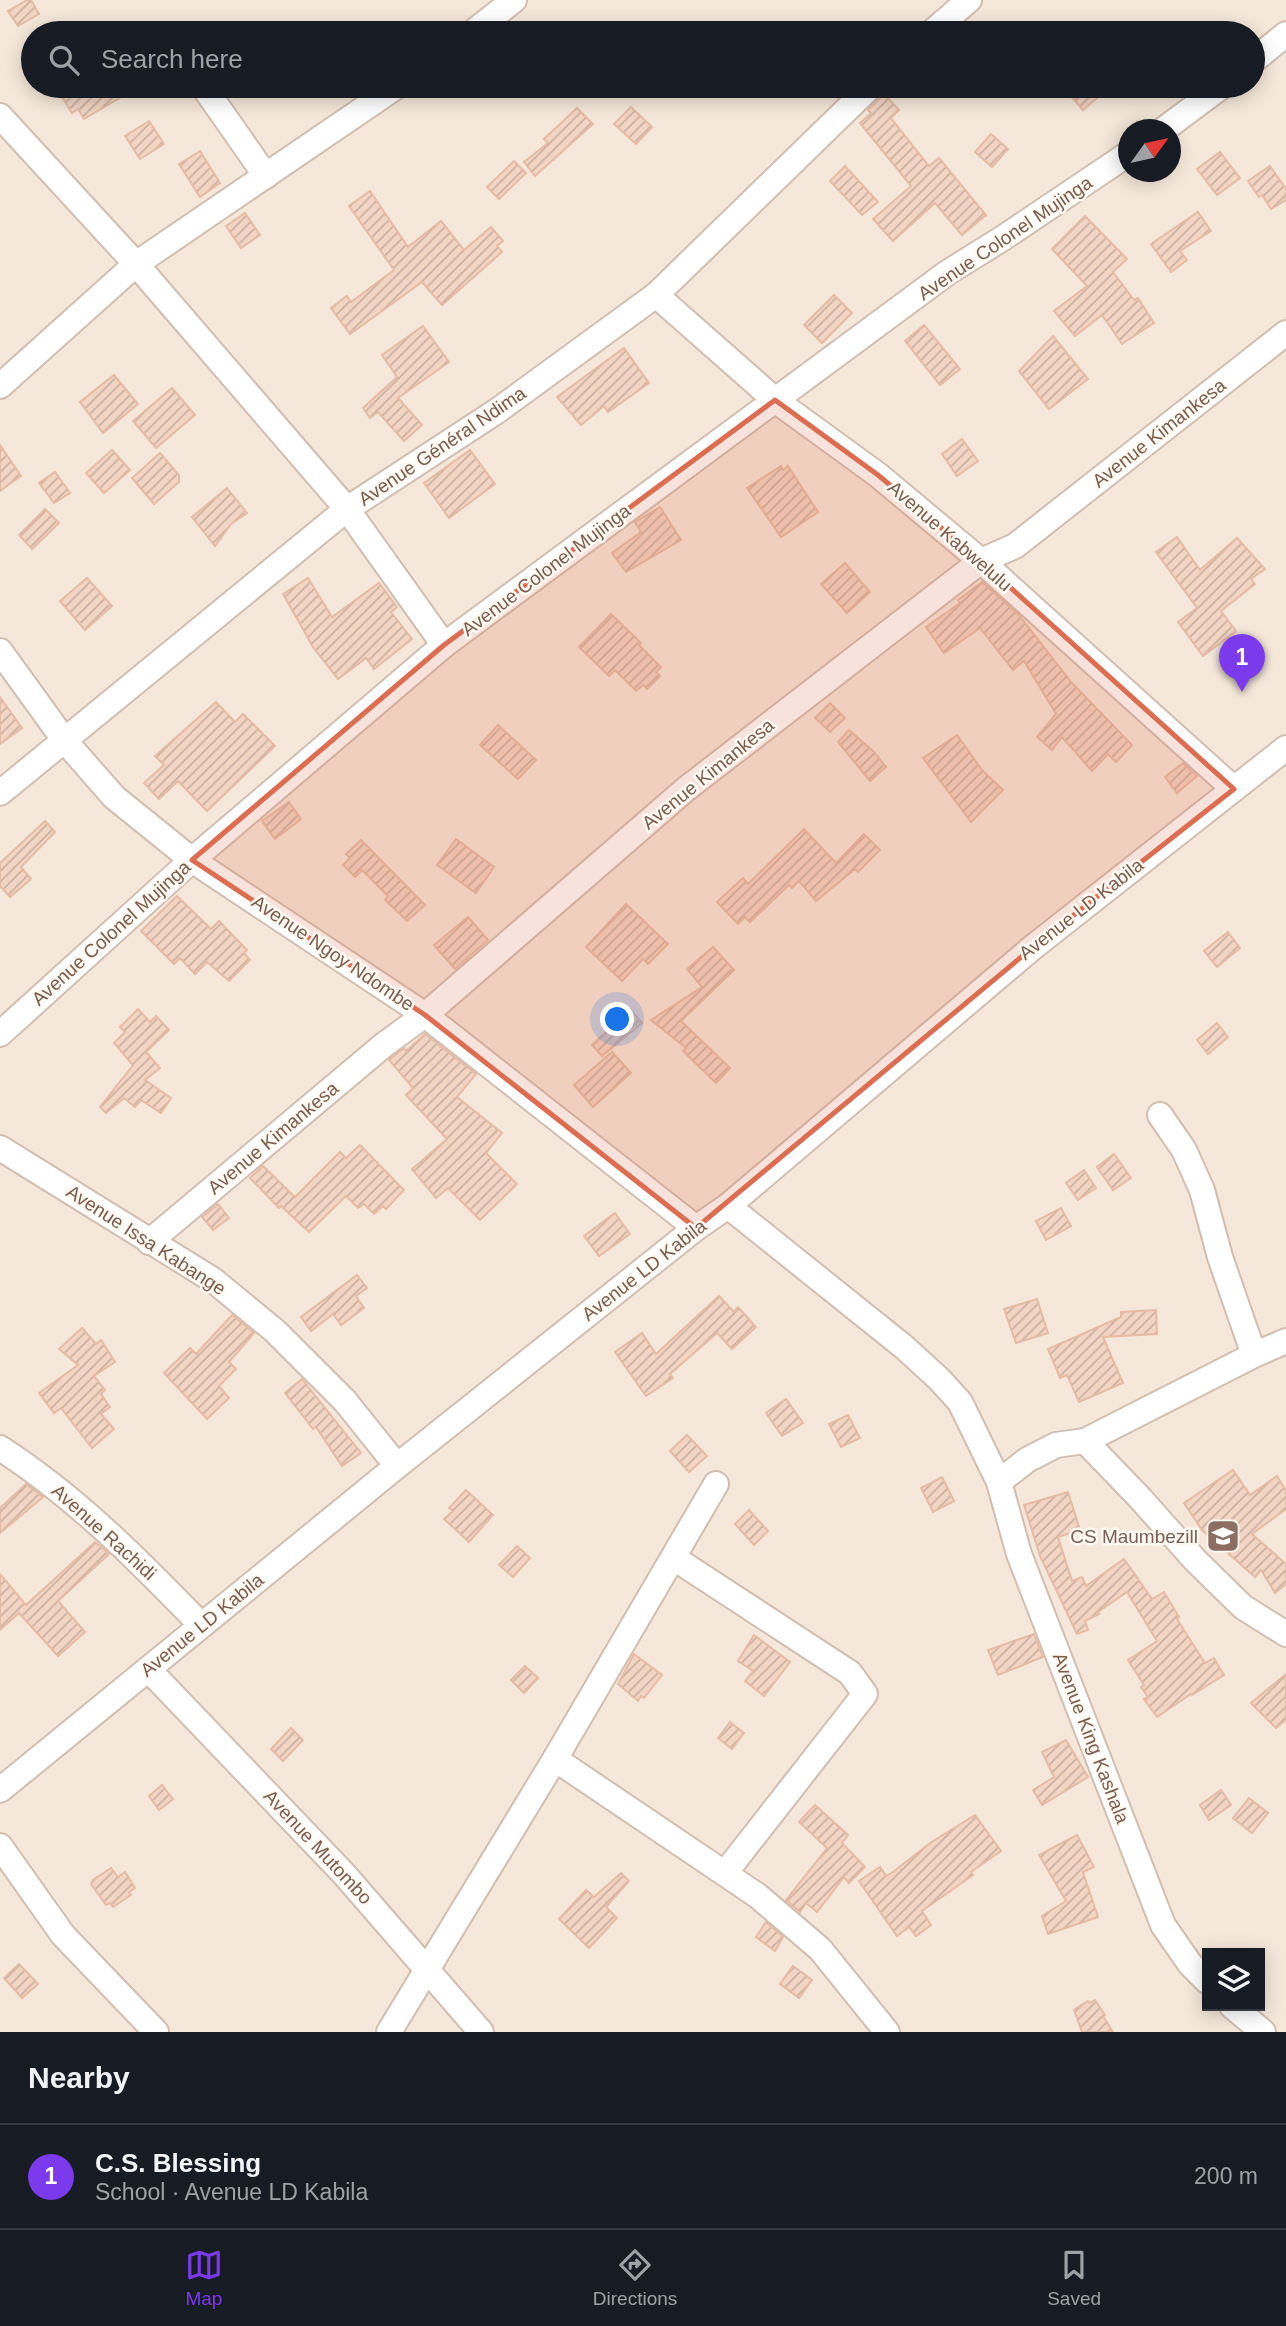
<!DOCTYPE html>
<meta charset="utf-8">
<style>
body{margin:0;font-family:Helvetica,sans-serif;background:#20242c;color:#f1f3f6}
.controls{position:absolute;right:21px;bottom:21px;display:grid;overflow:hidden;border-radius:0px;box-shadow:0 4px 18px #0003}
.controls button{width:63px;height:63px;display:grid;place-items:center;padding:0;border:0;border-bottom:2px solid #363941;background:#171b24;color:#f1f3f6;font:35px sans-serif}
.compass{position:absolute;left:1118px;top:119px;width:63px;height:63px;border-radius:50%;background:#171b24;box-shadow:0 4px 18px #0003;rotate:57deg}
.you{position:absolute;left:618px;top:1020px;width:24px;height:24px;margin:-18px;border:5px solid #fff;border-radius:50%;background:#1a73e8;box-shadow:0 0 0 10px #1a73e833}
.badge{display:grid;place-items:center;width:46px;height:46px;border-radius:50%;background:#7c3aed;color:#fff;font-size:23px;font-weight:700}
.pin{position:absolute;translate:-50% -58px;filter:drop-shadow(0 2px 4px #0008)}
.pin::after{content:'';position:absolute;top:37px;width:24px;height:21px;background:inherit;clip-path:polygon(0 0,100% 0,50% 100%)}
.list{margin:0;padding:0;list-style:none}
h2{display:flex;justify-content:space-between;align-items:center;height:91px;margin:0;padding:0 28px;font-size:30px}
h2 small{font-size:23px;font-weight:400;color:#9ea1a6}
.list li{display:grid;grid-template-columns:46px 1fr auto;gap:21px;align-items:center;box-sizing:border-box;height:105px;padding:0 28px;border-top:2px solid #363941}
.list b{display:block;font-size:26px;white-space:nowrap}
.list p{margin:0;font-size:23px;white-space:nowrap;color:#9ea1a6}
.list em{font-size:23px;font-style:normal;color:#9ea1a6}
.icon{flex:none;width:38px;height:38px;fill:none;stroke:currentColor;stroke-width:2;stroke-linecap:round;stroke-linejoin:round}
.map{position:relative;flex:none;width:1286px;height:2032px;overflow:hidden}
.search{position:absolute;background:#171b24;box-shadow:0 4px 18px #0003;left:21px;right:21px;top:21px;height:77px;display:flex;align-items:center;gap:18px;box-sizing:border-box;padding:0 24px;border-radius:38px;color:#9ea1a6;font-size:26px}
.sheet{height:196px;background:#171b24}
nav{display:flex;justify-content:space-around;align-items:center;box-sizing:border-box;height:98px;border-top:2px solid #363941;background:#171b24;font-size:19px;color:#9ea1a6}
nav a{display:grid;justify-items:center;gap:4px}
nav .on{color:#7c3aed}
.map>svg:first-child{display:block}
.residential{fill:#f5e8da;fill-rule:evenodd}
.building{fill:url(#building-hatch);stroke:#e6bba3;stroke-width:2}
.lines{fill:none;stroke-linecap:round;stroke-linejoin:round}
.minor-casing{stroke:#d1beb0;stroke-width:28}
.minor{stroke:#fff;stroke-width:24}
.marked{fill:#dc6d51;fill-opacity:0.2;stroke:#dc6d51;stroke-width:5;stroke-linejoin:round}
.labels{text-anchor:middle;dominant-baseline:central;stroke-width:5;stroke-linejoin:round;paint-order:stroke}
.street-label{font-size:19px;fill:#7a5c4d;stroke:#fffaf3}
.education-label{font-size:19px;fill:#785e54;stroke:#fffaf3;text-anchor:end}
</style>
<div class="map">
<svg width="1286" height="2032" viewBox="0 0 1286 2032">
<defs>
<pattern id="building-hatch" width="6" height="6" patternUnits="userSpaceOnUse" patternTransform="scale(1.75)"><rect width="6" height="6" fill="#f3d5c3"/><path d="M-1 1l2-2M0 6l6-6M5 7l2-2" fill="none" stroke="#cab0a1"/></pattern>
</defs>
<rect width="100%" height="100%" fill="#fdf6ec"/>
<path class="residential" d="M0 0H1286V2032H0ZM33 33H1253V86H33ZM1128 130H1170V172H1128ZM1207 1953H1260V2006H1207Z"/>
<g class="building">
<path d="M27 0H31L39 14 18 26 8 11Z"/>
<path d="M55 86H140L84 119 78 109 72 113Z"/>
<path d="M1062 86H1111L1083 110Z"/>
<path d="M884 94 899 110 891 118 929 166 939 158 986 215 962 235 935 203 893 241 873 219 911 186 860 123 871 113 868 110Z"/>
<path d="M631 107 652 127 636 144 614 124Z"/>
<path d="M577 108 593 124 535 176 524 162 548 143 544 139Z"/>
<path d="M149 121 164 144 140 159 125 136Z"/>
<path d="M991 134 1008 149 992 167 975 152Z"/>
<path d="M200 151 220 183 200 197 179 164Z"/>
<path d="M1220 152 1240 178 1217 195 1197 169Z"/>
<path d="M514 161 526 173 499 199 487 187Z"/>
<path d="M845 166 878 202 862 215 830 181Z"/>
<path d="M1270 166 1286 189V200L1271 209 1262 195 1259 197 1248 181Z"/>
<path d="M370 191 408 247 441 221 464 250 491 227 503 241 497 246 502 252 442 305 422 282 350 334 331 308 347 296 351 302 394 270 349 206Z"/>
<path d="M1198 212 1211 231 1180 251 1187 260 1171 272 1151 244Z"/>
<path d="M245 213 260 235 241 248 226 226Z"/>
<path d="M1085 216 1127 259 1113 272 1134 300 1138 298 1154 323 1122 344 1102 315 1075 336 1054 311 1087 286 1052 249Z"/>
<path d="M834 295 852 313 822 343 804 325Z"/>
<path d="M924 325 960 369 940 385 905 341Z"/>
<path d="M423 326 449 362 398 398 422 425 404 441 378 412 370 418 363 408 397 377 382 355Z"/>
<path d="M1053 336 1088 379 1049 409 1019 371Z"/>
<path d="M624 348 649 383 608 412 604 406 581 425 557 397Z"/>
<path d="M114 375 138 404 103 433 80 402Z"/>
<path d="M172 388 195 415 156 448 133 421Z"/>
<path d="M962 439 978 461 957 476 942 454Z"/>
<path d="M0 445 21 476 0 491Z"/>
<path d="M112 450 130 470 104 493 86 473Z"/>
<path d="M470 450 495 484 449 518 424 483Z"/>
<path d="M160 453 179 475V482L154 504 132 478Z"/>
<path d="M781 466 783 470 788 466 818 512 781 537 747 488Z"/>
<path d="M55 472 70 493 54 503 39 483Z"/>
<path d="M227 488 247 513 231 524 215 546 192 517Z"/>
<path d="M660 507 681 540 626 572 612 553 641 532 635 522Z"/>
<path d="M45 509 59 523 32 549 19 535Z"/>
<path d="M1177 537 1200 570 1237 538 1265 569 1251 579 1255 584 1221 611 1236 631 1203 656 1178 622 1197 608 1156 552Z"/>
<path d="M845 563 870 592 847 613 821 584Z"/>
<path d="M87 578 112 606 85 630 60 601Z"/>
<path d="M308 578 332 617 379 583 397 607 391 612 412 639 374 669 366 658 338 679 313 647 283 594Z"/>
<path d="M982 582 1018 614 1072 683 1132 745 1116 762 1108 754 1092 771 1062 737 1052 750 1037 737 1056 714 1024 661 1013 670 980 628 944 653 926 627 960 603 958 600Z"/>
<path d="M611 614 641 643 639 645 661 667 656 672 660 676 647 689 643 685 636 691 615 670 609 676 579 647Z"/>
<path d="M0 697 22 728 0 744Z"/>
<path d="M216 702 235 722 243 714 275 746 207 811 178 781 159 799 144 783 164 765 155 756Z"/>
<path d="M830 703 845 718 830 732 815 718Z"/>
<path d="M498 725 536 760 518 779 480 745Z"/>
<path d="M849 730 874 752 886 767 870 781 838 742Z"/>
<path d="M957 735 982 770 1003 790 971 822 923 758Z"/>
<path d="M1183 763 1197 776 1177 793 1165 777Z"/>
<path d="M289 802 301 819 275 839 262 821Z"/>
<path d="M45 821 55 832 21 867 31 879 10 897 0 886V863Z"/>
<path d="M804 829 836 863 864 834 880 850 858 872 855 869 816 901 799 881 792 888 789 885 750 922 745 917 738 924 717 902 743 878 748 884Z"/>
<path d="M456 839 494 867 476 893 437 865Z"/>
<path d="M361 840 425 905 407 921 385 900 388 896 362 870 355 877 343 865 350 858 346 854Z"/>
<path d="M177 896 211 929 219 921 247 950 244 953 250 960 229 981 207 962 195 974 180 958 174 964 141 931Z"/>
<path d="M626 904 668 944 648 964 643 959 622 981 586 947Z"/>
<path d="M468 917 488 940 455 969 434 945Z"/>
<path d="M1228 932 1240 948 1217 967 1204 951Z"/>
<path d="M713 947 734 970 681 1021 730 1068 716 1083 683 1051 686 1048 651 1020 702 987 687 969Z"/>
<path d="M138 1009 150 1022 156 1016 169 1030 146 1052 160 1068 145 1080 171 1098 161 1113 141 1100 135 1107 124 1098 106 1113 100 1107 133 1065 114 1043 125 1032 120 1027Z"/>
<path d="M630 1009 642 1023 602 1056 592 1045Z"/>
<path d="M1217 1023 1228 1037 1208 1054 1197 1040Z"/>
<path d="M425 1034 476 1074 457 1097 502 1133 486 1153 517 1184 480 1220 448 1188 436 1198 412 1169 447 1139 406 1095 413 1088 389 1060 404 1048 406 1051Z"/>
<path d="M612 1052 631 1073 593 1107 574 1085Z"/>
<path d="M360 1145 404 1190 386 1209 383 1206 374 1214 364 1204 358 1208 346 1196 309 1232 281 1206 279 1208 250 1178 263 1166 295 1197 340 1152 346 1158Z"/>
<path d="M1114 1154 1131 1178 1113 1190 1097 1167Z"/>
<path d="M1084 1170 1096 1188 1078 1200 1066 1183Z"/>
<path d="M218 1204 229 1218 213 1230 202 1217Z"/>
<path d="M1061 1208 1071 1226 1046 1240 1036 1221Z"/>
<path d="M615 1213 630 1234 599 1256 584 1236Z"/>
<path d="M357 1275 367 1288 356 1296 364 1308 341 1325 333 1314 311 1331 301 1317Z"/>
<path d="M719 1296 734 1312 738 1307 756 1327 732 1349 717 1333 670 1374 673 1378 646 1396 615 1352 642 1333 656 1354Z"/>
<path d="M1037 1299 1048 1333 1016 1343 1004 1309Z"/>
<path d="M1156 1310 1157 1334 1103 1337 1123 1383 1079 1402 1067 1375 1060 1378 1048 1349 1121 1317V1312Z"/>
<path d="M232 1315 254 1333 229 1362 236 1369 219 1386 229 1398 207 1419 164 1373 190 1348 196 1354Z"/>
<path d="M82 1328 96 1344 101 1340 115 1362 94 1376 105 1390 101 1394 110 1407 101 1414 114 1429 92 1448 61 1408 54 1413 39 1393 78 1365 59 1349Z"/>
<path d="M302 1379 361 1453 342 1466 316 1427 313 1429 285 1393Z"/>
<path d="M786 1399 803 1423 782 1436 766 1413Z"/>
<path d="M848 1415 860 1438 841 1447 829 1424Z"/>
<path d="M687 1435 707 1456 689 1472 670 1451Z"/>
<path d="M1233 1470 1250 1495 1277 1476 1286 1491V1509L1252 1534 1286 1564V1584L1275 1593 1261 1570 1255 1577 1202 1530 1184 1503Z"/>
<path d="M942 1477 954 1501 933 1512 921 1488Z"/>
<path d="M26 1484 43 1497 0 1533V1508Z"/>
<path d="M466 1490 493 1515 469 1542 444 1519 453 1511 449 1508Z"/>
<path d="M1068 1492 1080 1530 1058 1537 1072 1581 1082 1577 1086 1586 1124 1559 1152 1599 1164 1592 1179 1617 1177 1619 1205 1663 1214 1658 1224 1675 1192 1695 1191 1694 1157 1717 1144 1699 1148 1697 1141 1687 1144 1685 1128 1660 1157 1641 1127 1592 1098 1612 1099 1614 1085 1621 1088 1630 1077 1634 1040 1556 1024 1505Z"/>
<path d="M749 1510 768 1531 754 1545 735 1524Z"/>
<path d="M95 1542 109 1554 58 1601 85 1632 58 1656 19 1613 0 1630V1574L26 1605Z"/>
<path d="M517 1546 530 1558 513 1577 499 1565Z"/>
<path d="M1034 1634 1043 1657 998 1675 988 1650Z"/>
<path d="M754 1635 790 1662 764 1696 745 1681 753 1671 738 1661Z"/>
<path d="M634 1654 662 1675 644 1698 641 1696 638 1701 618 1684Z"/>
<path d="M525 1666 538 1678 524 1693 511 1680Z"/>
<path d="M1286 1674V1720L1276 1728 1251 1703Z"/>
<path d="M730 1722 744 1733 732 1749 718 1738Z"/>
<path d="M291 1728 303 1740 283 1761 271 1749Z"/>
<path d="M1066 1740 1088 1777 1042 1805 1033 1790 1054 1777 1042 1752Z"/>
<path d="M162 1785 173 1799 159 1810 149 1796Z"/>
<path d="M1221 1790 1231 1805 1209 1820 1200 1805Z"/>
<path d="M1249 1798 1268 1813 1252 1833 1233 1818Z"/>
<path d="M815 1805 848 1835 842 1843 865 1867 849 1883 844 1877 817 1912 806 1903 800 1912 786 1900 827 1848 799 1822Z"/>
<path d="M975 1815 1001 1851 971 1872 973 1875 922 1911 931 1925 916 1936 909 1927 897 1936 859 1881 880 1867 886 1876 893 1872 930 1843Z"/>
<path d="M1077 1835 1094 1867 1083 1872 1098 1917 1048 1934 1042 1916 1066 1901 1039 1855Z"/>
<path d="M111 1868 118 1877 125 1872 135 1888 129 1892 131 1895 113 1907 110 1903 106 1905 91 1884 93 1880Z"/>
<path d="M621 1873 629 1881 606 1907 617 1918 589 1948 559 1919 586 1890 594 1897Z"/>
<path d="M766 1922 783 1937 775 1951 756 1937Z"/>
<path d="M19 1964 38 1984 22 1998 4 1978Z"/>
<path d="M793 1966 812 1980 799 1998 780 1984Z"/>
<path d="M1095 2000 1105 2015 1103 2016 1113 2032H1082L1074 2010 1088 2001 1090 2003Z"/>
</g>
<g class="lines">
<defs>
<g id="minor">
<path d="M472 33 514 0"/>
<path d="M931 33 969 0"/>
<path d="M1253 61 1286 34"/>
<path d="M203 86 266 176"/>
<path d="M0 116 136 264 347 509 444 645"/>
<path d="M1163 130 1222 86"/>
<path d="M656 295 775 400 878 475 981 561 1234 789"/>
<path d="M0 386 136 264 397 86"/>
<path d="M0 651 65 741 114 797 192 860 425 1015 696 1228"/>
<path d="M0 793 347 509 497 411 656 295 871 86"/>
<path d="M0 1034 192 860 444 645 947 273 1003 238 1128 154"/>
<path d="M1160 1115 1184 1150 1202 1190 1220 1257 1254 1355"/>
<path d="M0 1148 213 1280 275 1331 345 1401 397 1466"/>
<path d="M728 1206 904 1347 939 1379 960 1402 999 1482 1027 1460 1056 1445 1085 1441 1140 1498 1195 1560 1243 1607 1286 1634"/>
<path d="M149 1242 385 1044 425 1015 686 789 981 561 1015 546 1286 333"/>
<path d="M1085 1441 1254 1355 1286 1341"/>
<path d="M0 1448C76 1497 138 1560 201 1625"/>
<path d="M999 1482 1019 1554 1163 1925 1190 1964 1207 1981"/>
<path d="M674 1558 850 1673 865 1694 725 1873"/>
<path d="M148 1669 344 1874 481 2032"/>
<path d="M555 1759 758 1896 820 1949 887 2032"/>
<path d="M0 1790 397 1466 696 1228 728 1206 1032 948 1286 748"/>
<path d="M0 1846 63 1935 156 2032"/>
<path d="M1232 2006 1263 2032"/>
<path d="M389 2032 555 1759 716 1484"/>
</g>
</defs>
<use href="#minor" class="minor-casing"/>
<use href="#minor" class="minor"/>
</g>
<path class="marked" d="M775 400 878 475 981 561 1234 789 1032 948 696 1228 425 1015 192 860 444 645Z"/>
<defs>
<symbol id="school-square" viewBox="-11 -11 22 22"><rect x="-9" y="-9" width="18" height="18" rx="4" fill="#8d6e63" stroke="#fffaf3"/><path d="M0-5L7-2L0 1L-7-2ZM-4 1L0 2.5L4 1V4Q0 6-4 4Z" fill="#fff"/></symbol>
</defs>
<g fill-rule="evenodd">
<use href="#school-square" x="1204" y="1517" width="38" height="38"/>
</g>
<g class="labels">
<g class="street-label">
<text transform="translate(1005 238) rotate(-34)">Avenue Colonel Mujinga</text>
<text transform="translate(1159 433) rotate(-38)">Avenue Kimankesa</text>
<text transform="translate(442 446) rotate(-34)">Avenue Général Ndima</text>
<text transform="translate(950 536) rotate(41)">Avenue Kabwelulu</text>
<text transform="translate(546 570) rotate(-37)">Avenue Colonel Mujinga</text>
<text transform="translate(708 774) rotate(-39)">Avenue Kimankesa</text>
<text transform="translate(1081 909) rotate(-38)">Avenue LD Kabila</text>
<text transform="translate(111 933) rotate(-42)">Avenue Colonel Mujinga</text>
<text transform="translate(333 953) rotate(34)">Avenue Ngoy Ndombe</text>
<text transform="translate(273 1138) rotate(-40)">Avenue Kimankesa</text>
<text transform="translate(146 1240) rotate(33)">Avenue Issa Kabange</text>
<text transform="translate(644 1270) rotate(-38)">Avenue LD Kabila</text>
<text transform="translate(104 1532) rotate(42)">Avenue Rachidi</text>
<text transform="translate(202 1625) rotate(-39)">Avenue LD Kabila</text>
<text transform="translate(1091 1738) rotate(69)">Avenue King Kashala</text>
<text transform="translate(318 1847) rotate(47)">Avenue Mutombo</text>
</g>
<g class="education-label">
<text x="1198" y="1536">CS Maumbezill</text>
</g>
</g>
</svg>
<div class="controls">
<button><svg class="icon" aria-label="layers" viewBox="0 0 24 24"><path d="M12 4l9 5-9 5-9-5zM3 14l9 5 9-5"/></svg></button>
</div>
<svg class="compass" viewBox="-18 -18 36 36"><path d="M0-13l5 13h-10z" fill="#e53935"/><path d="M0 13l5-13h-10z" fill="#9ea1a6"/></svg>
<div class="you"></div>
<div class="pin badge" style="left:1242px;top:692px">1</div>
<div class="search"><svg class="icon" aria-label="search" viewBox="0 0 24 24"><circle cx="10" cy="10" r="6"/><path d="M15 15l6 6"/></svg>Search here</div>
</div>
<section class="sheet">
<h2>Nearby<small></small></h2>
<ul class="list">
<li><span class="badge">1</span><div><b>C.S. Blessing</b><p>School · Avenue LD Kabila</p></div><em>200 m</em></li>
</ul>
</section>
<nav>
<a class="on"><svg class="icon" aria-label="map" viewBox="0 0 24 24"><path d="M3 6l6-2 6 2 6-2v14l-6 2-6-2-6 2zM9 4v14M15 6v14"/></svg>Map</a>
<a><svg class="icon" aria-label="directions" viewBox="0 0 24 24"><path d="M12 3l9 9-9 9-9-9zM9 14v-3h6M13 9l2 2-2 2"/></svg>Directions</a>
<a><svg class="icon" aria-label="saved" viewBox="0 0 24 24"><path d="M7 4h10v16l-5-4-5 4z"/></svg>Saved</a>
</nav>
